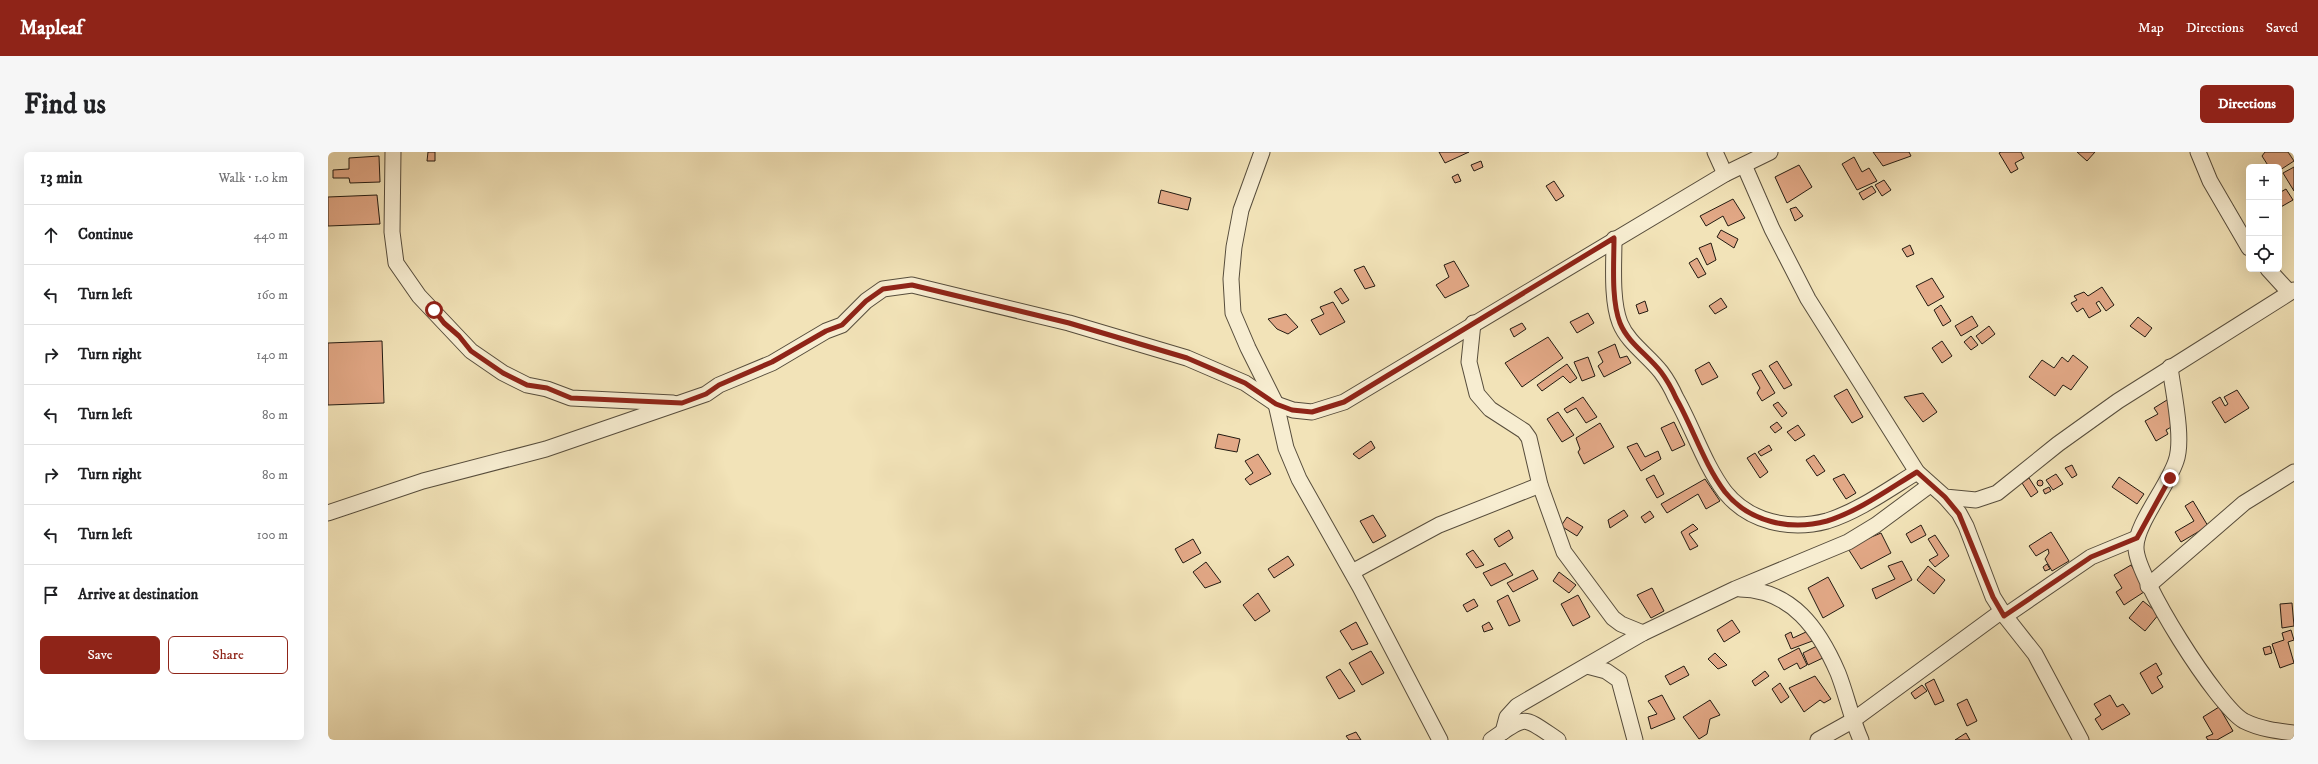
<!DOCTYPE html>
<meta charset="utf-8">
<style>
body{margin:0;font-family:"IM FELL DW Pica",serif;background:#f6f6f6;color:#202124}
.controls{position:absolute;right:12px;top:12px;display:grid;overflow:hidden;border-radius:6px;box-shadow:0 4px 16px #0002}
.controls button{width:36px;height:36px;display:grid;place-items:center;padding:0;border:0;border-bottom:1px solid #e0e0e0;background:#fff;color:#202124;font:20px sans-serif}
.stop{position:absolute;width:12px;height:12px;margin:-9px;border:3px solid #8f2418;border-radius:50%;background:#fff}
.stop.end{background:#8f2418;border-color:#fff;box-shadow:0 1px 4px #0008}
.list{margin:0;padding:0;list-style:none}
h2{display:flex;justify-content:space-between;align-items:center;height:52px;margin:0;padding:0 16px;font-size:17px}
h2 small{font-size:13px;font-weight:400;color:#757577}
.list li{display:grid;grid-template-columns:26px 1fr auto;gap:12px;align-items:center;box-sizing:border-box;height:60px;padding:0 16px;border-top:1px solid #e0e0e0}
.list b{display:block;font-size:15px;white-space:nowrap}
.list em{font-size:13px;font-style:normal;color:#757577}
.actions{display:flex;gap:8px;padding:12px 16px}
.actions a{flex:1;padding:9px 0;border:1px solid #8f2418;border-radius:6px;text-align:center;font-size:14px;color:#8f2418}
.actions .main{background:#8f2418;color:#fff}
.icon{flex:none;width:22px;height:22px;fill:none;stroke:currentColor;stroke-width:2;stroke-linecap:round;stroke-linejoin:round}
.map{position:relative;flex:none;width:1966px;height:588px;overflow:hidden;border-radius:6px}
header{display:flex;align-items:center;gap:24px;box-sizing:border-box;height:56px;padding:0 20px;background:#8f2418;color:#fff}
header strong{font-size:19px}
nav{display:flex;gap:22px;margin-inline-start:auto;font-size:14px}
.intro{display:flex;align-items:center;justify-content:space-between;box-sizing:border-box;height:96px;padding:0 24px}
h1{margin:0;font-size:28px}
.button{padding:10px 18px;border-radius:6px;background:#8f2418;color:#fff;font-size:14px;font-weight:700}
main{display:flex;gap:24px;padding:0 24px}
aside{flex:1;background:#fff;border-radius:6px;box-shadow:0 4px 16px #0002}
.map>svg:first-child{display:block}
.building{fill:#e2a886;stroke:#231b12}
.lines{fill:none;stroke-linecap:round;stroke-linejoin:round}
.minor-casing{stroke:#574d3c;stroke-width:17}
.minor{stroke:#f7edd1;stroke-width:15}
.route{stroke:#8f2418;stroke-width:5}
</style>
<header>
<strong>Mapleaf</strong>
<nav><a>Map</a><a>Directions</a><a>Saved</a></nav>
</header>
<div class="intro"><h1>Find us</h1><a class="button">Directions</a></div>
<main>
<aside>
<h2>13 min<small>Walk · 1.0 km</small></h2>
<ul class="list">
<li><svg class="icon" aria-label="ahead" viewBox="0 0 24 24"><path d="M12 20V5M6 11l6-6 6 6"/></svg><div><b>Continue</b></div><em>440 m</em></li>
<li><svg class="icon" aria-label="left" viewBox="0 0 24 24"><path d="M17 20v-9H6M10 6l-5 5 5 5"/></svg><div><b>Turn left</b></div><em>160 m</em></li>
<li><svg class="icon" aria-label="right" viewBox="0 0 24 24"><path d="M7 20v-9h11M14 6l5 5-5 5"/></svg><div><b>Turn right</b></div><em>140 m</em></li>
<li><svg class="icon" aria-label="left" viewBox="0 0 24 24"><path d="M17 20v-9H6M10 6l-5 5 5 5"/></svg><div><b>Turn left</b></div><em>80 m</em></li>
<li><svg class="icon" aria-label="right" viewBox="0 0 24 24"><path d="M7 20v-9h11M14 6l5 5-5 5"/></svg><div><b>Turn right</b></div><em>80 m</em></li>
<li><svg class="icon" aria-label="left" viewBox="0 0 24 24"><path d="M17 20v-9H6M10 6l-5 5 5 5"/></svg><div><b>Turn left</b></div><em>100 m</em></li>
<li><svg class="icon" aria-label="arrive" viewBox="0 0 24 24"><path d="M6 21V4h12l-3 4 3 4H6"/></svg><div><b>Arrive at destination</b></div></li>
</ul>
<div class="actions"><a class="main">Save</a><a>Share</a></div>
</aside>
<div class="map">
<svg width="1966" height="588" viewBox="0 0 1966 588">
<rect width="100%" height="100%" fill="#f2e3b8"/>
<filter id="stains"><feTurbulence type="fractalNoise" baseFrequency=".005" numOctaves="4"/><feColorMatrix values="0 0 0 0 .2 0 0 0 0 .09 0 0 0 0 .02 0 0 0 .5 -.17"/></filter>
<radialGradient id="worn" r=".72"><stop offset=".6" stop-color="#630" stop-opacity="0"/><stop offset="1" stop-color="#630" stop-opacity=".3"/></radialGradient>
<g class="building">
<path d="M100 0H107V9H99Z"/>
<path d="M1111 0H1141L1117 11Z"/>
<path d="M1545 0H1581L1583 4 1555 14Z"/>
<path d="M1673 0H1693L1696 6 1687 11 1690 17 1683 21 1671 1Z"/>
<path d="M1749 0H1767L1759 9Z"/>
<path d="M1937 0H1960L1966 9 1952 18 1948 13 1941 15 1934 4Z"/>
<path d="M51 4 52 30 22 31 21 26H5V18L21 17V6Z"/>
<path d="M1526 5 1534 20 1541 16 1549 29 1529 38 1514 12Z"/>
<path d="M1153 9 1155 15 1146 19 1143 13Z"/>
<path d="M1471 13 1484 35 1459 51 1447 25Z"/>
<path d="M1966 15V39L1955 21Z"/>
<path d="M1130 22 1133 29 1127 31 1124 25Z"/>
<path d="M1556 28 1563 38 1554 44 1547 33Z"/>
<path d="M1226 29 1236 44 1228 49 1218 34Z"/>
<path d="M1544 34 1548 40 1535 48 1531 41Z"/>
<path d="M1958 37 1965 48 1951 56V41Z"/>
<path d="M833 38 863 46 860 58 830 51Z"/>
<path d="M49 43 52 72 0 74V45Z"/>
<path d="M1405 47 1417 66 1400 74 1395 64 1378 74 1372 64Z"/>
<path d="M1468 55 1475 64 1467 69 1462 57Z"/>
<path d="M1393 78 1410 87 1406 96 1389 85Z"/>
<path d="M1383 91 1388 108 1379 113 1371 96Z"/>
<path d="M1582 93 1586 102 1579 105 1574 97Z"/>
<path d="M1369 106 1378 122 1370 126 1361 111Z"/>
<path d="M1126 109 1141 134 1117 146 1108 133 1121 125 1116 113Z"/>
<path d="M1036 114 1047 134 1037 137 1026 118Z"/>
<path d="M1604 126 1616 145 1600 154 1588 134Z"/>
<path d="M1774 135 1786 153 1778 159 1771 149 1768 151 1773 159 1761 166 1755 156 1749 160 1743 151 1749 148 1746 144 1756 140 1760 144Z"/>
<path d="M1013 136 1021 148 1014 152 1006 140Z"/>
<path d="M1393 146 1399 155 1387 162 1381 154Z"/>
<path d="M1317 149 1320 159 1311 162 1308 153Z"/>
<path d="M1005 150 1017 170 992 183 983 168 996 162 992 155Z"/>
<path d="M1613 153 1623 169 1615 174 1606 158Z"/>
<path d="M1260 161 1266 171 1249 181 1242 170Z"/>
<path d="M958 162 970 175 960 182 949 177 940 167Z"/>
<path d="M1644 164 1650 174 1633 184 1627 174Z"/>
<path d="M1810 165 1824 176 1817 185 1802 174Z"/>
<path d="M1194 171 1198 177 1186 185 1182 177Z"/>
<path d="M1661 174 1667 182 1654 192 1648 184Z"/>
<path d="M1643 184 1650 193 1643 198 1636 190Z"/>
<path d="M1220 185 1235 206 1194 235 1177 211Z"/>
<path d="M54 189 56 251 0 253V191Z"/>
<path d="M1614 189 1624 204 1614 211 1604 196Z"/>
<path d="M1287 192 1292 206 1299 204 1303 211 1276 225 1270 214 1275 210 1270 200Z"/>
<path d="M1745 203 1760 215 1743 238 1735 233 1727 244 1701 225 1714 208 1726 216 1734 205 1740 210Z"/>
<path d="M1260 205 1267 224 1254 229 1246 210Z"/>
<path d="M1449 209 1464 233 1456 237 1441 214Z"/>
<path d="M1381 210 1390 225 1374 233 1367 218Z"/>
<path d="M1239 212 1249 226 1242 231 1235 224 1214 239 1209 233Z"/>
<path d="M1433 218 1447 241 1434 249 1429 241 1432 236 1424 222Z"/>
<path d="M1519 237 1535 265 1524 271 1506 244Z"/>
<path d="M1909 238 1921 256 1897 271 1884 250 1892 245 1897 254 1900 252 1896 245Z"/>
<path d="M1595 241 1609 260 1595 270 1576 245Z"/>
<path d="M1255 245 1269 265 1258 271 1248 256 1239 261 1236 257Z"/>
<path d="M1839 248 1852 270 1838 278 1840 282 1828 289 1817 269 1830 262 1826 256Z"/>
<path d="M1450 250 1459 261 1454 265 1445 253Z"/>
<path d="M1230 260 1246 283 1234 290 1219 267Z"/>
<path d="M1346 270 1357 293 1344 299 1333 276Z"/>
<path d="M1449 270 1454 276 1447 281 1442 275Z"/>
<path d="M1272 271 1286 295 1256 312 1250 300 1252 297 1248 286Z"/>
<path d="M1470 273 1477 283 1467 289 1459 280Z"/>
<path d="M890 282 912 287 909 300 887 296Z"/>
<path d="M1043 289 1047 296 1031 307 1025 302Z"/>
<path d="M1309 291 1317 305 1330 299 1333 307 1313 319 1299 295Z"/>
<path d="M1441 293 1444 298 1433 304 1430 300Z"/>
<path d="M1427 301 1440 320 1432 326 1419 306Z"/>
<path d="M930 302 943 322 922 333 917 327 925 321 917 309Z"/>
<path d="M1486 303 1497 319 1489 324 1478 308Z"/>
<path d="M1744 313 1749 323 1744 326 1737 316Z"/>
<path d="M1516 322 1528 341 1518 347 1505 327Z"/>
<path d="M1728 322 1735 332 1725 338 1718 328Z"/>
<path d="M1326 323 1336 342 1329 346 1318 327Z"/>
<path d="M1791 325 1816 342 1809 352 1784 335Z"/>
<path d="M1701 326 1710 340 1703 345 1694 331Z"/>
<path d="M1377 327 1392 349 1378 357 1370 342 1339 361 1333 352Z"/>
<circle cx="1712" cy="331" r="3"/>
<path d="M1721 335 1723 339 1717 342 1715 338Z"/>
<path d="M1865 349 1880 374 1853 390 1847 380 1866 369 1857 354Z"/>
<path d="M1296 358 1300 364 1282 376 1280 368Z"/>
<path d="M1322 359 1326 365 1317 371 1313 365Z"/>
<path d="M1045 363 1058 384 1045 391 1032 369Z"/>
<path d="M1239 365 1255 375 1249 384 1233 374Z"/>
<path d="M1365 372 1370 377 1361 382 1370 394 1362 398 1353 380Z"/>
<path d="M1593 373 1598 383 1583 391 1578 382Z"/>
<path d="M1181 378 1185 386 1171 395 1166 387Z"/>
<path d="M1723 380 1741 409 1724 419 1717 407 1721 401 1720 397 1708 404 1701 394Z"/>
<path d="M1553 381 1563 401 1533 417 1517 392 1537 382 1541 386Z"/>
<path d="M1607 383 1621 404 1607 415 1601 408 1610 403 1600 387Z"/>
<path d="M865 387 873 401 855 411 847 397Z"/>
<path d="M1145 398 1156 413 1148 416 1138 402Z"/>
<path d="M960 404 966 413 946 426 940 417Z"/>
<path d="M1574 409 1584 428 1548 447 1544 437 1567 427 1560 414Z"/>
<path d="M878 410 893 430 877 436 865 420Z"/>
<path d="M1177 411 1185 423 1163 434 1155 421Z"/>
<path d="M1719 412 1722 417 1717 419 1715 415Z"/>
<path d="M1803 413 1819 438 1796 453 1788 440 1794 436 1786 423Z"/>
<path d="M1600 414 1617 428 1606 442 1589 428Z"/>
<path d="M1205 418 1210 427 1185 440 1179 431Z"/>
<path d="M1231 420 1248 433 1241 441 1225 429Z"/>
<path d="M1500 425 1516 454 1495 466 1480 436Z"/>
<path d="M1324 436 1336 459 1323 466 1309 443Z"/>
<path d="M930 441 942 459 927 469 915 453Z"/>
<path d="M1180 443 1192 469 1181 474 1169 449Z"/>
<path d="M1250 443 1262 465 1245 474 1233 452Z"/>
<path d="M1146 447 1150 454 1139 460 1135 453Z"/>
<path d="M1815 449 1831 462 1817 479 1801 466Z"/>
<path d="M1964 451 1966 474 1954 476 1952 452Z"/>
<path d="M1404 468 1412 480 1396 490 1389 478Z"/>
<path d="M1028 470 1040 492 1024 498 1012 479Z"/>
<path d="M1161 470 1165 477 1156 480 1154 474Z"/>
<path d="M1475 473 1487 488 1463 497 1457 483 1463 480 1465 486 1478 480Z"/>
<path d="M1963 478 1966 488 1960 490 1966 511 1952 516 1944 492 1956 488 1954 481Z"/>
<path d="M1491 493 1497 505 1480 513 1475 501Z"/>
<path d="M1942 494 1944 501 1937 503 1935 496Z"/>
<path d="M1471 496 1479 513 1472 517 1469 511 1456 518 1450 507Z"/>
<path d="M1043 499 1056 521 1034 533 1021 511Z"/>
<path d="M1387 501 1399 513 1390 517 1380 507Z"/>
<path d="M1828 511 1834 522 1829 525 1835 535 1824 542 1812 521Z"/>
<path d="M1356 514 1361 523 1342 533 1337 524Z"/>
<path d="M1012 517 1027 539 1011 547 998 525Z"/>
<path d="M1437 519 1441 524 1427 534 1424 529Z"/>
<path d="M1487 524 1503 547 1496 551 1492 548 1476 560 1461 536Z"/>
<path d="M1606 527 1616 549 1607 553 1597 532Z"/>
<path d="M1452 531 1461 545 1453 551 1444 537Z"/>
<path d="M1594 533 1599 539 1587 547 1583 541Z"/>
<path d="M1334 543 1347 567 1323 577 1320 565 1329 562 1320 549Z"/>
<path d="M1782 543 1789 555 1795 552 1802 562 1774 578 1767 567 1773 563 1766 552Z"/>
<path d="M1639 547 1649 569 1639 574 1629 552Z"/>
<path d="M1382 548 1392 563 1382 567 1379 582 1371 587 1355 565Z"/>
<path d="M1891 555 1905 579 1889 588H1880L1878 585 1885 582 1875 565Z"/>
<path d="M1028 580 1033 588H1021L1018 584Z"/>
<path d="M1638 581 1642 588H1627Z"/>
</g>
<g class="lines">
<defs>
<g id="minor">
<path d="M65 0 64 80 68 111 91 144 143 199 175 221 199 233 219 237 243 246 345 251"/>
<path d="M934 0 913 58 906 95 903 127 905 161 920 196 948 252 958 296 971 327 1032 435 1112 588"/>
<path d="M1387 0 1397 22"/>
<path d="M1870 0 1882 29 1921 96"/>
<path d="M1416 13 1444 77 1480 147 1589 320 1617 345 1648 348 1669 341 1730 292 1790 249 1966 138"/>
<path d="M1286 87C1286 111 1283 148 1292 171 1300 191 1320 203 1333 220 1339 228 1344 237 1348 246 1365 276 1376 312 1397 340 1421 370 1462 379 1499 369 1531 359 1561 337 1589 320"/>
<path d="M1940 117 1961 140"/>
<path d="M1145 171 1141 210 1149 242 1162 257 1196 279 1201 286 1212 333 1236 400 1285 466 1293 472 1315 481"/>
<path d="M1842 215C1845 239 1856 287 1848 309 1840 334 1807 373 1808 396 1808 425 1890 555 1916 569 1932 577 1949 579 1966 581"/>
<path d="M1617 345 1631 361 1638 374 1665 445 1677 464 1707 502 1753 588"/>
<path d="M0 361 95 329 218 297 378 242 391 233 444 211 498 179 514 173 538 149 555 137 584 133 741 171 859 206 917 231 948 252 965 258 984 260 1016 250 1397 22 1442 0"/>
<path d="M1024 420 1111 373 1212 333"/>
<path d="M1820 434 1916 351 1966 320"/>
<path d="M1412 437C1464 438 1491 477 1510 521 1519 544 1523 566 1533 588"/>
<path d="M1677 464 1763 405 1809 386"/>
<path d="M1259 514 1278 519 1291 528 1307 588"/>
<path d="M1175 580 1179 565 1189 554 1315 481 1407 437 1520 390 1548 373 1602 333"/>
<path d="M1163 588C1200 563 1193 563 1230 588"/>
<path d="M1490 588 1524 569 1674 459"/>
</g>
</defs>
<use href="#minor" class="minor-casing"/>
<use href="#minor" class="minor"/>
</g>
<g class="lines">
<path class="route" d="M106 158 116 171 131 184 143 199 175 221 199 233 219 236 243 246 354 251 378 242 391 233 444 210 498 179 514 173 538 149 555 137 584 133 741 171 859 206 917 231 948 252 964 258 984 260 1016 250 1286 86C1286 111 1283 148 1292 171 1300 191 1320 203 1333 220 1339 228 1344 237 1348 246 1365 276 1376 312 1397 340 1421 370 1462 379 1499 369 1531 359 1561 337 1589 320L1617 345 1631 362 1665 445 1676 464 1763 405 1809 386 1842 326"/>
</g>
<rect width="100%" height="100%" filter="url(#stains)"/>
<rect width="100%" height="100%" fill="url(#worn)"/>
</svg>
<div class="controls">
<button>+</button>
<button>−</button>
<button><svg class="icon" aria-label="locate" viewBox="0 0 24 24"><circle cx="12" cy="12" r="6"/><path d="M12 2v4M12 18v4M2 12h4M18 12h4"/></svg></button>
</div>
<div class="stop" style="left:106px;top:158px"></div>
<div class="stop end" style="left:1842px;top:326px"></div>
</div>
</main>
